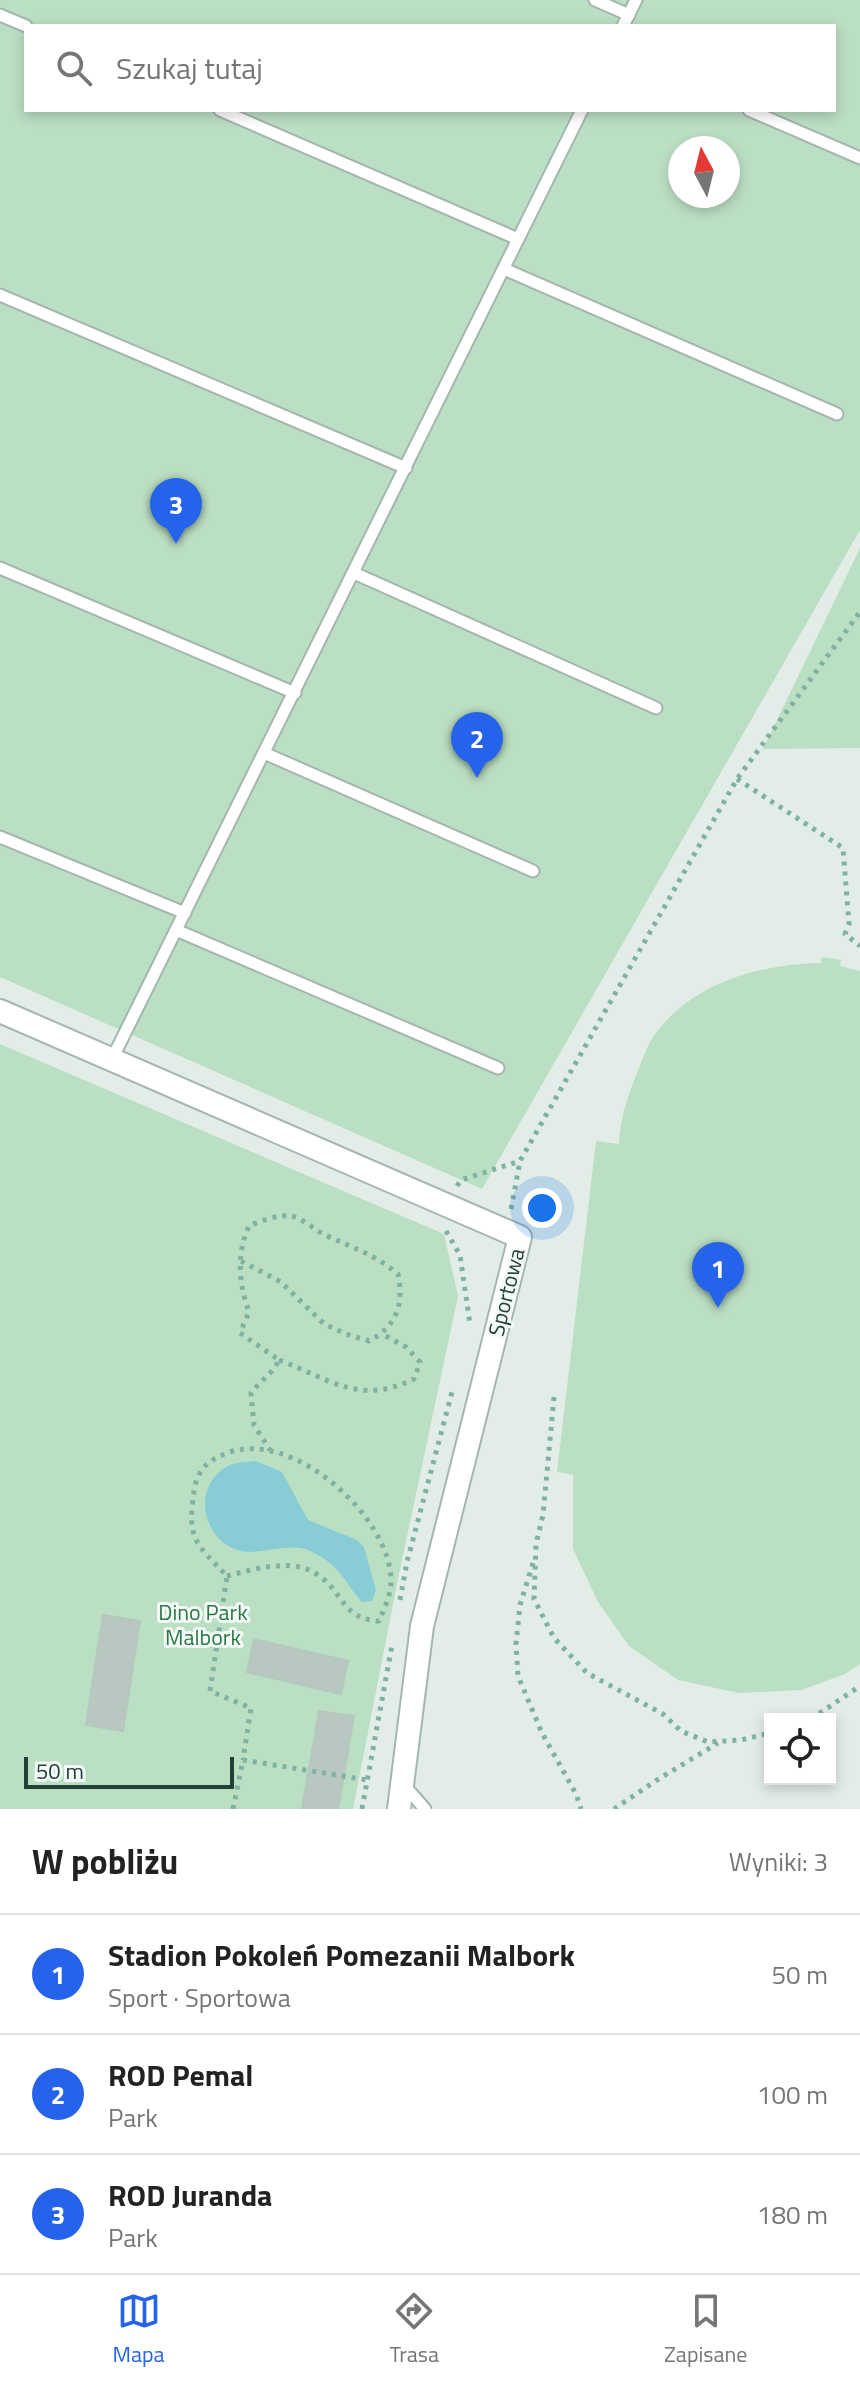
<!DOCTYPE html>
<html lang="pl">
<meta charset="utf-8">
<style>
body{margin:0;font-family:"Titillium Web",sans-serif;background:#f2f2f2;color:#222}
.controls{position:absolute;right:24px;bottom:24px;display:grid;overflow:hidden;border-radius:0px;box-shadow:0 4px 12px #0003}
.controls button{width:72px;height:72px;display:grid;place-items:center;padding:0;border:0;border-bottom:2px solid #e0e0e0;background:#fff;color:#222;font:40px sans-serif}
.compass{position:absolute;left:668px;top:136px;width:72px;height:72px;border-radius:50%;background:#fff;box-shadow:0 4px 12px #0003;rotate:353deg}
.scale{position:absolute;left:24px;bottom:20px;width:210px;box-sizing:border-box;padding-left:8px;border:4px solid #214036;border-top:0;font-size:22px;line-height:28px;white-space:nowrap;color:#214036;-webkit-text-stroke:6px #f3f9f6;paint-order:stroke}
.you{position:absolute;left:542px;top:1208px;width:28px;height:28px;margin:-20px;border:6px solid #fff;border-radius:50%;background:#1a73e8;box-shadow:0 0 0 12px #1a73e833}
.badge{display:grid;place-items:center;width:52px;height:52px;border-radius:50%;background:#2563eb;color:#fff;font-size:26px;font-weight:700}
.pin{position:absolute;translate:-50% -66px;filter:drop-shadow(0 2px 4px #0008)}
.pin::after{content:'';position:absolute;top:42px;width:28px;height:24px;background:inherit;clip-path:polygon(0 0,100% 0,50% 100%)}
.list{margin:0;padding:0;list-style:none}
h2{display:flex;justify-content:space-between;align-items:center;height:104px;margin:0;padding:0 32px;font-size:34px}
h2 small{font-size:26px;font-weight:400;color:#767676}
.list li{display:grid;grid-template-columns:52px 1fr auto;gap:24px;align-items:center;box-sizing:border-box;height:120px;padding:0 32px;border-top:2px solid #e0e0e0}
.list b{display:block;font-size:30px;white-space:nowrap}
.list p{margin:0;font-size:26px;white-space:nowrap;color:#767676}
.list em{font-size:26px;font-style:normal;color:#767676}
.icon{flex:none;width:44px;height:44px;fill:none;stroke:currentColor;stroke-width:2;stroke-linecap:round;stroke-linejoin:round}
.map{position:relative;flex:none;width:860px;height:1809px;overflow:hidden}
.search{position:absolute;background:#fff;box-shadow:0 4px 12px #0003;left:24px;right:24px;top:24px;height:88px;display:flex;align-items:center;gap:20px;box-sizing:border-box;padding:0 28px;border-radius:0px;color:#767676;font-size:30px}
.sheet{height:464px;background:#fff}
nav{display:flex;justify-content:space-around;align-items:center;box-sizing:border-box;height:112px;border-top:2px solid #e0e0e0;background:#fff;font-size:22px;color:#767676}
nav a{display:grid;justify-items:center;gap:4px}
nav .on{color:#2563eb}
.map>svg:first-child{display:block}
.green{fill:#bbdfc3;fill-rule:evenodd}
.water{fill:#88ccd5}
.building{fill:#b8c8c1;stroke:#b5c7bf;stroke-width:2}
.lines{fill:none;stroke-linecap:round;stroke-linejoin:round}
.service-casing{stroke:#a5b6af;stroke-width:15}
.minor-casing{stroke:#a5b6af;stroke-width:26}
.path{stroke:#81b2a1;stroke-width:5;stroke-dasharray:4 6;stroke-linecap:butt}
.service{stroke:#fff;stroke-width:11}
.minor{stroke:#fff;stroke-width:22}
.labels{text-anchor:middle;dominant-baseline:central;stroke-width:6;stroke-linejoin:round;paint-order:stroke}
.street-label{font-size:22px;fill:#214036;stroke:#f3f9f6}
.park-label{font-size:22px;fill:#297845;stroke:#f3f9f6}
</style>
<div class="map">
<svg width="860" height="1809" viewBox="0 0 860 1809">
<rect width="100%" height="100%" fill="#e3ede8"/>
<g class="green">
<path d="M0 0H860V530L482 1189 0 977ZM26 26H834V110H26ZM680 148H728V196H680Z"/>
<path d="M860 548V748L763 749Z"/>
<path d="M822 957 841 960 840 966 860 971V1664L845 1674 802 1690 739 1693 678 1680 629 1646 598 1602 573 1549V1475L557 1472 596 1141 619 1144C620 1120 626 1101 635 1078 641 1064 646 1046 656 1033 694 982 761 964 821 963Z"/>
<path d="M0 1044 444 1234 458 1296 398 1579 353 1809H0Z"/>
</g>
<path class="water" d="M256 1461 282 1472 308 1520 357 1540 364 1547 376 1590 372 1601 362 1602C343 1580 339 1564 310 1551 289 1541 260 1557 237 1550 202 1538 192 1487 226 1467 234 1462 246 1462 256 1461Z"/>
<g class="building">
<path d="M103 1615 140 1621 123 1731 86 1725Z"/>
<path d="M254 1639 348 1661 341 1694 247 1672Z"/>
<path d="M319 1711 354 1716 338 1809H302Z"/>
</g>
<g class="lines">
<defs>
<g id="service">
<path d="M595 0 629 15"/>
<path d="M0 15 26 26"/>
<path d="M623 26 636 0"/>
<path d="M220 110 518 239"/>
<path d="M749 110 860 158"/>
<path d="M504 269 837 414"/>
<path d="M0 295 406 468"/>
<path d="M0 568 295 693"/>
<path d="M354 573 656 708"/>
<path d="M264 753 533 871"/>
<path d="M0 837 185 913"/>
<path d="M176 930 498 1068"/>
<path d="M112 1059 582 110"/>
<path d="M404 1785 425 1809"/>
</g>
<path id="minor" d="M0 1011 520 1237 422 1626 399 1809"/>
</defs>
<use href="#service" class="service-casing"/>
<use href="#minor" class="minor-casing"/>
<g class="path">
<path d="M737 779 843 848 849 924 845 934 860 946"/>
<path d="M457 1186 461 1180 520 1161 737 779 860 612"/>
<path d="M511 1209 520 1161"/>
<path d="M446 1231 460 1255 470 1324"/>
<path d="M241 1261 281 1282 324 1324 346 1334 369 1341C397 1326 404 1304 398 1274 374 1254 353 1248 325 1235 315 1230 303 1219 292 1216 279 1214 260 1221 249 1226 236 1254 239 1284 249 1312L240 1333 279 1360C273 1373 260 1381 251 1393L254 1425 270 1450"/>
<path d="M279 1360C330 1379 359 1406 414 1379L420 1362 406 1347 382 1334"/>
<path d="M554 1397 543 1515 536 1544 534 1599 554 1638 587 1673 663 1714 681 1731 708 1742 741 1740 770 1733"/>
<path d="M533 1563 520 1605 516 1644 518 1676 542 1733 576 1794 581 1809"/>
<path d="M227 1576C254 1569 293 1557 318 1575 344 1592 341 1619 379 1621 384 1609 391 1595 391 1581 391 1517 292 1428 227 1453 207 1461 197 1470 194 1492 187 1539 195 1543 227 1576L210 1691 251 1708 243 1760"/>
<path d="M400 1600 407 1562 452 1392"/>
<path d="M811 1719 860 1686"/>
<path d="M233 1809 243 1760 367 1780"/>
<path d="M362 1809 392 1645"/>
<path d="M614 1809 657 1780 718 1743"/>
</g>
<use href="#service" class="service"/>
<use href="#minor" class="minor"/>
</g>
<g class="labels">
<g class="street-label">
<text transform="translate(506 1292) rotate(-76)">Sportowa</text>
</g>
<g class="park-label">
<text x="203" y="1612">Dino Park<tspan x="203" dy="25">Malbork</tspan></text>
</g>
</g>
</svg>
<div class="controls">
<button><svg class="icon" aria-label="locate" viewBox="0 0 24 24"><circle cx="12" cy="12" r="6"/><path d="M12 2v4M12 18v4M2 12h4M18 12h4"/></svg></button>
</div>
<svg class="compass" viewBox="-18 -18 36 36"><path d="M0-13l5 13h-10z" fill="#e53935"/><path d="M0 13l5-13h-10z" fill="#767676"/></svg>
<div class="scale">50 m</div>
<div class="you"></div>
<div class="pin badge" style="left:718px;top:1308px">1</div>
<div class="pin badge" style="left:477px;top:778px">2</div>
<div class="pin badge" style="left:176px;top:544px">3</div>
<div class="search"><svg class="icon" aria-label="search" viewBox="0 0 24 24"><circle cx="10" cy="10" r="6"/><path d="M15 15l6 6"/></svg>Szukaj tutaj</div>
</div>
<section class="sheet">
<h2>W pobliżu<small>Wyniki: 3</small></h2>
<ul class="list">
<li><span class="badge">1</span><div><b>Stadion Pokoleń Pomezanii Malbork</b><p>Sport · Sportowa</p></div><em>50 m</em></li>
<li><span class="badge">2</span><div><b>ROD Pemal</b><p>Park</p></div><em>100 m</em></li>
<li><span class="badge">3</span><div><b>ROD Juranda</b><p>Park</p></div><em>180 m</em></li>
</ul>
</section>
<nav>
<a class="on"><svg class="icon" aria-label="map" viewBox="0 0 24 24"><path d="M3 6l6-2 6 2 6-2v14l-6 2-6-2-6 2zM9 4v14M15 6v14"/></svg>Mapa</a>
<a><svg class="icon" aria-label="directions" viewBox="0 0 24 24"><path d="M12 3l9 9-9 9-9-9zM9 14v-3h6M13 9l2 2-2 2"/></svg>Trasa</a>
<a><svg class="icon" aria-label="saved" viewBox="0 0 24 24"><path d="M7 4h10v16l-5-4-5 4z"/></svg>Zapisane</a>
</nav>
